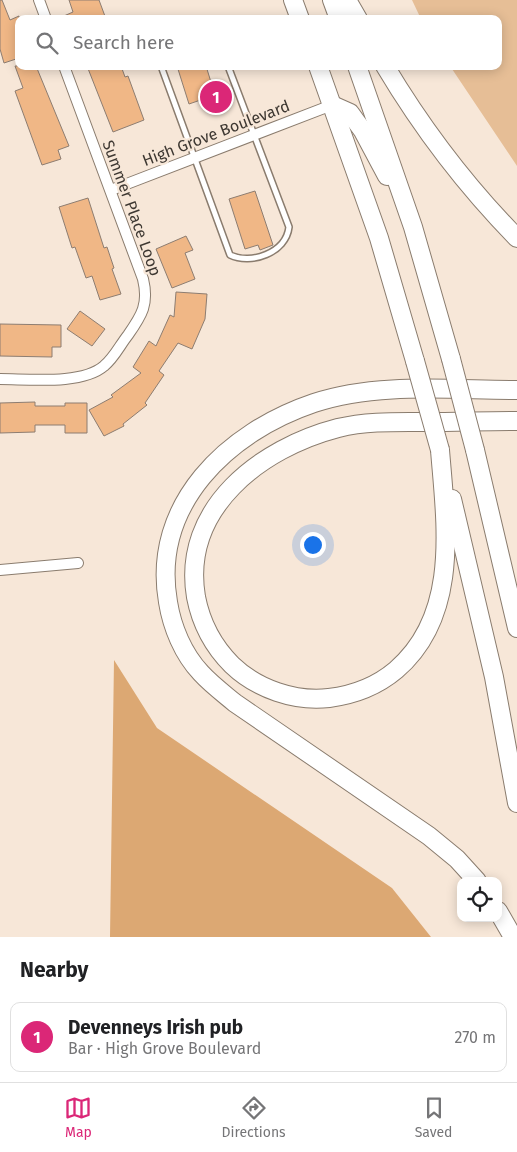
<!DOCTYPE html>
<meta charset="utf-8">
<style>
body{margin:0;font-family:"Fira Sans",sans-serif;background:#f6f6f6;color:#202124}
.controls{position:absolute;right:15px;bottom:15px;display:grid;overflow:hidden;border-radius:10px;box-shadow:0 2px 12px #0003}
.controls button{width:45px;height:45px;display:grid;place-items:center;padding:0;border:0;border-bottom:1px solid #e0e0e0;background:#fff;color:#202124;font:25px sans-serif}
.you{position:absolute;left:312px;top:544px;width:18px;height:18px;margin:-12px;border:4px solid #fff;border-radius:50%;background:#1a73e8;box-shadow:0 0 0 8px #1a73e833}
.badge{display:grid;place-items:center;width:32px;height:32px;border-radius:50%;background:#db2777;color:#fff;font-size:16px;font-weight:700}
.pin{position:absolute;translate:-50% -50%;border:2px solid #fff;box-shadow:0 1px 5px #0006}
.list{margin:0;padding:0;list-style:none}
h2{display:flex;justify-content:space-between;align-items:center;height:65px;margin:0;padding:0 20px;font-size:21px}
h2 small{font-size:16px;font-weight:400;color:#757577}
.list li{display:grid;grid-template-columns:32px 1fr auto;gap:15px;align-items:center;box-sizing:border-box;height:70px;margin:0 10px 10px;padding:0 10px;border:1px solid #e0e0e0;border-radius:10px}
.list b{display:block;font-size:19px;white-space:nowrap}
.list p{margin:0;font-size:16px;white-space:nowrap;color:#757577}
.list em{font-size:16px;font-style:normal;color:#757577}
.icon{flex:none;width:28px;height:28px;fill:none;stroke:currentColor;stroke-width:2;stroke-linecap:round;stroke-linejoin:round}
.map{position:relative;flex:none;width:517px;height:937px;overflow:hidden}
.search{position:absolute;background:#fff;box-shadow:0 2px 12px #0003;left:15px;right:15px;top:15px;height:55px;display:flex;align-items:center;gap:12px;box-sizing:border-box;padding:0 18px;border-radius:10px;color:#757577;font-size:19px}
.sheet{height:145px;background:#fff}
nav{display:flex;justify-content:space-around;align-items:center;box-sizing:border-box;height:70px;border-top:1px solid #e0e0e0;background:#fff;font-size:14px;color:#757577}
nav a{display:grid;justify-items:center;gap:2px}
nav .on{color:#db2777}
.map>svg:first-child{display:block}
.green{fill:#e6be96}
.forest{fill:#dca873}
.building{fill:#f0b786;stroke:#8d7d71}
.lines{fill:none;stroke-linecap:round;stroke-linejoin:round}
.lane-casing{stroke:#8a7c6e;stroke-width:8}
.street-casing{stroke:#8a7c6e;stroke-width:12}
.highway-casing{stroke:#8a7c6e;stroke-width:20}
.lane{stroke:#fff;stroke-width:5}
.street{stroke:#fff;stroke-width:10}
.highway{stroke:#fff;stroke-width:18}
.highway-bridge-casing{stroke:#8a7c6e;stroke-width:20;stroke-linecap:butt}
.highway-bridge{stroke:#fff;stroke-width:18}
.labels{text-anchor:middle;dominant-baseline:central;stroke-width:4.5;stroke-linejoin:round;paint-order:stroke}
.street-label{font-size:16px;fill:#3e3832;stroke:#f7e7d8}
</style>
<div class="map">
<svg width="517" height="937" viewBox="0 0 517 937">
<rect width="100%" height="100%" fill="#f7e7d8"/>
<path class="green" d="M412 0H517V166L450 66H498V19H421Z"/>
<path class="forest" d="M114 660 157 728 392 888 431 937H110Z"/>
<g class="building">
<path d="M0 0H2L10 20 19 16V58L4 63 0 49Z"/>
<path d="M69 0H99L106 19H57L73 12Z"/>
<path d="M15 66H36L69 146 58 150 61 159 42 165 15 91 23 88Z"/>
<path d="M87 66H121L125 77 128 76 144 120 113 132Z"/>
<path d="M177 66H206L215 95 189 104Z"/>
<path d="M255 191 273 245 260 250 258 245 245 249 229 199Z"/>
<path d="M88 198 104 248 107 247 114 268 112 269 121 294 100 300 92 276 86 278 75 247 72 248 59 207Z"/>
<path d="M186 236 193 250 185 253 195 279 172 288 156 249Z"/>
<path d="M176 292 207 294 205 319 192 349 178 343 159 371 164 375 145 403 147 405 123 424 124 426 104 436 89 410 113 397 111 395 141 373 133 367 149 341 156 346 170 315 174 317Z"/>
<path d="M80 311 105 329 92 346 67 329Z"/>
<path d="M0 324 61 325V347H52V357L0 356Z"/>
<path d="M35 402V406H65V403H87V433H65V425H35V432L0 433V403Z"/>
</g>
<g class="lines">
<defs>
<path id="lane" d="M161 66 230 255C251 265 286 253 289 227L228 66"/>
<g id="street">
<path d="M39 0 46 19"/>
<path d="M111 190 332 105"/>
<path d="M0 379C29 379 82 385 104 366 114 358 120 345 128 335 142 315 149 304 143 279L64 66"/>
<path d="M0 570 78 563"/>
</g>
<g id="highway">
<path d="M293 0 300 19"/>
<path d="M332 0 339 19"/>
<path d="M347 0 358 19"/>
<path d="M318 66 379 238 415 361"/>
<path d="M357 66 413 227 451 359"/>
<path d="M385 66C422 128 466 186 517 238"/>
<path d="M332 105 350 113 363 131 387 176"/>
<path d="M440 450C446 525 460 615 396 670 377 686 353 695 329 698 295 702 257 689 232 665 214 647 201 623 196 597 181 508 261 448 338 428 367 421 396 422 425 422 456 422 486 421 517 421"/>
<path d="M475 450 517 628"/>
<path d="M452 499 494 677 517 803"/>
<path d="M477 881 457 859 429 836 235 703C223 693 211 684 201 673 183 654 172 627 168 602 151 504 228 432 314 403 377 382 451 390 517 390"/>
<path d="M498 911 513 937"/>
</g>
</defs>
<use href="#lane" class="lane-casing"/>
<use href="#street" class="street-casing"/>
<use href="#highway" class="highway-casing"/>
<use href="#lane" class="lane"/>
<use href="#street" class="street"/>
<use href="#highway" class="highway"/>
<defs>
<g id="highway-bridge">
<path d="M451 359 475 450"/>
<path d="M415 361 440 450"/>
</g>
</defs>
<use href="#highway-bridge" class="highway-bridge-casing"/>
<use href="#highway-bridge" class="highway-bridge"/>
</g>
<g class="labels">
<g class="street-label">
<text transform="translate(216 133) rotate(-21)">High Grove Boulevard</text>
<text transform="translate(132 208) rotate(70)">Summer Place Loop</text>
</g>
</g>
</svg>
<div class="controls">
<button><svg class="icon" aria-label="locate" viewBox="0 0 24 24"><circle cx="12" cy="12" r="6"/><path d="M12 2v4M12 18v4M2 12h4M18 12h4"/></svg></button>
</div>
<div class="you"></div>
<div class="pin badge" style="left:216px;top:97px">1</div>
<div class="search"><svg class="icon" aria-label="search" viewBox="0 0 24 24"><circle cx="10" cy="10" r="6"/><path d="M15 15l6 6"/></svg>Search here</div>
</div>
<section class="sheet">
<h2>Nearby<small></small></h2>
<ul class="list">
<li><span class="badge">1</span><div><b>Devenneys Irish pub</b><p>Bar · High Grove Boulevard</p></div><em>270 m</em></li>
</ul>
</section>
<nav>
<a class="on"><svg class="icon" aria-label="map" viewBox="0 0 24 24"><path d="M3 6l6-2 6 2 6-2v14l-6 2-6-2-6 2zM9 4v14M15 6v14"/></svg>Map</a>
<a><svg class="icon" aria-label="directions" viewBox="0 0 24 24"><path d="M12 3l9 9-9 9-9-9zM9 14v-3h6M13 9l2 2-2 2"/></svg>Directions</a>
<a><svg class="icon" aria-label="saved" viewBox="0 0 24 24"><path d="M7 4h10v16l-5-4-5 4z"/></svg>Saved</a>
</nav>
